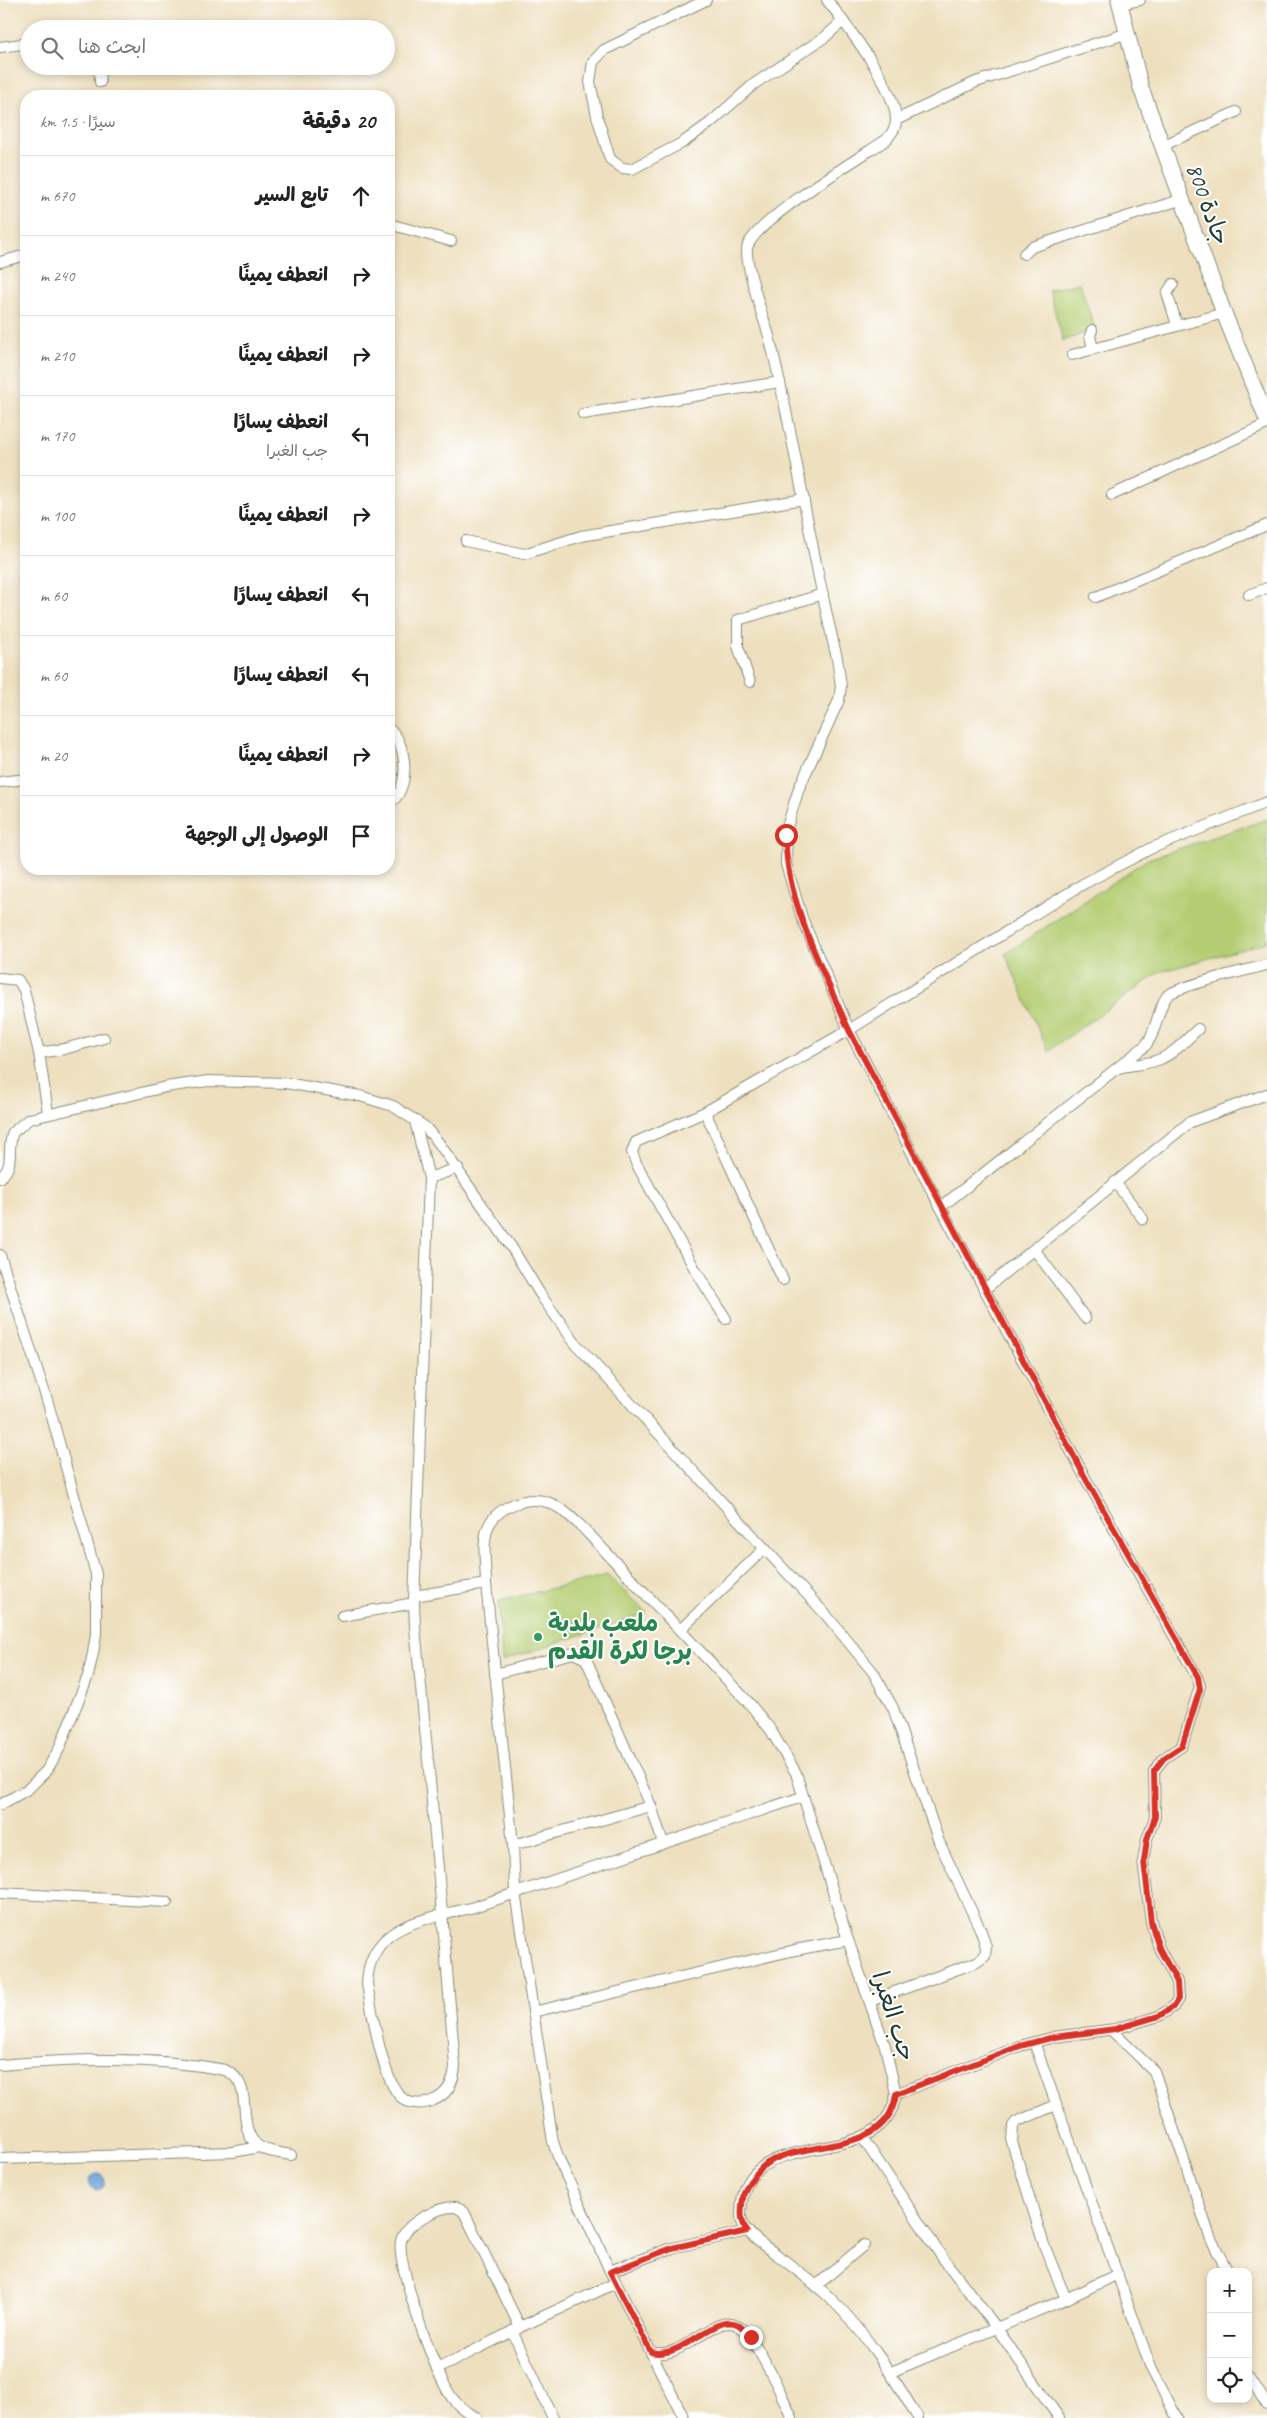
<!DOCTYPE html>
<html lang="ar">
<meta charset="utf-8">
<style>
body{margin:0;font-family:Caveat,"Playpen Sans Arabic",sans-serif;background:#f2f2f2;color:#222;direction:rtl}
.controls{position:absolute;right:15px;bottom:15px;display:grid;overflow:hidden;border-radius:10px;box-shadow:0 2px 8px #0003}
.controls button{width:45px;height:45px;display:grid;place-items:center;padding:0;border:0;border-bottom:1px solid #e0e0e0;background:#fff;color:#222;font:25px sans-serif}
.stop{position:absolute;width:15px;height:15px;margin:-11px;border:4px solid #d93025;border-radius:50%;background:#fff}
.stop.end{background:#d93025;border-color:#fff;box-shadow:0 1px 5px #0008}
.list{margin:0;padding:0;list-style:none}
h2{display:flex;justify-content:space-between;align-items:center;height:65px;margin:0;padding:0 20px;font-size:21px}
h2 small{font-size:16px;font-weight:400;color:#767676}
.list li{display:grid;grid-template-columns:32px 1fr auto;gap:15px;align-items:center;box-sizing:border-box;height:80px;padding:0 20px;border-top:1px solid #e0e0e0}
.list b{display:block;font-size:19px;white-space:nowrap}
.list p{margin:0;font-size:16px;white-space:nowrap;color:#767676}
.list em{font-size:16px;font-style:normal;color:#767676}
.icon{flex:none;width:28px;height:28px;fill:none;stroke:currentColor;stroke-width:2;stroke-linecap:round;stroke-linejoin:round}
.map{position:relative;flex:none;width:1267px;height:2418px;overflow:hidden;direction:ltr}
.search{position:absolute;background:#fff;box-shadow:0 2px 8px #0003;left:20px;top:20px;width:375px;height:55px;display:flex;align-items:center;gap:12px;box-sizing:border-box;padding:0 18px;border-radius:28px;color:#767676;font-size:19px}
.panel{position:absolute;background:#fff;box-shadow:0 2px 8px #0003;left:20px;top:90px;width:375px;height:785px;border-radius:20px;direction:rtl}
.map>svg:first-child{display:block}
.green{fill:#b4cd72;stroke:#6a8553}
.water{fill:#6ea2da;stroke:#467087}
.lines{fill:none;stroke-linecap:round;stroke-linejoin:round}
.street-casing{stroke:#868e7a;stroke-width:12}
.secondary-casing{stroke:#868e7a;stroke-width:17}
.street{stroke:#fff;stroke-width:10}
.secondary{stroke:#fff;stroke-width:15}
.route{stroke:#d93025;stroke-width:6}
.leisure-dot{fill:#2e9e5b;stroke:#fff;stroke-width:2}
.labels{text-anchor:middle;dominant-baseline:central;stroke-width:4;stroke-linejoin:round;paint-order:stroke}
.street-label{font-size:24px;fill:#1f3d34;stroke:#fff}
.leisure-label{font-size:24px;font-weight:bold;fill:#27864d;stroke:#fff;text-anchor:start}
</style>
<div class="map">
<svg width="1267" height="2418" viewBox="0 0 1267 2418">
<rect width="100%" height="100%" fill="#fff"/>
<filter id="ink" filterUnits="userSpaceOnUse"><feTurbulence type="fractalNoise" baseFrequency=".02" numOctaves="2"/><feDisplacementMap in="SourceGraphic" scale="10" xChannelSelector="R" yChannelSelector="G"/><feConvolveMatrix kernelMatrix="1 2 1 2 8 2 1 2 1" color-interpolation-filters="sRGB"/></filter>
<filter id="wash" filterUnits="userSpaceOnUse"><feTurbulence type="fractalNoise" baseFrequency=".0096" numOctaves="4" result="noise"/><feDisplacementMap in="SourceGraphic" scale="20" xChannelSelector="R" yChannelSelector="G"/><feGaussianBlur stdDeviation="1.12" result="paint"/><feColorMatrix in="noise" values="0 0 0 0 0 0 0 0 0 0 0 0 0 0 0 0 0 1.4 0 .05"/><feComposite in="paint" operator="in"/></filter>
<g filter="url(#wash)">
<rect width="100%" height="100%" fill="#eee0bf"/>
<g class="green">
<path d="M1080 283 1095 329 1063 341 1049 290Z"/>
<path d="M1267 819V942L1160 972 1048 1051 1005 954 1148 859Z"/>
<path d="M607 1575 647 1613 502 1661 499 1601Z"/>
</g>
<circle class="water" cx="97" cy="2182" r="8"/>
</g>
<g filter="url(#ink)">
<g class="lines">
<defs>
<g id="street">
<path d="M706 0 604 50 593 62 590 82 597 116 610 159 622 168 632 169 682 143 710 123 754 84 825 37 843 21"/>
<path d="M827 0C847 26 896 88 896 120 896 129 891 134 886 140 856 160 761 217 748 245 742 258 764 319 769 336 796 442 810 551 837 658L841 686 839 700 799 788 787 827 786 864 802 918 849 1030 925 1178 1087 1481 1197 1677 1200 1686 1182 1746 1164 1758 1154 1771 1155 1817 1147 1839 1143 1861 1151 1922 1159 1948 1177 1982 1178 1999 1173 2007 1159 2016 1115 2029 1054 2037 1020 2046 896 2094"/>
<path d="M1120 4 1140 0"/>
<path d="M0 47 29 43"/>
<path d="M99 66 100 82"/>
<path d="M896 120 976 82 1128 33"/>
<path d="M1162 146 1236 112"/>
<path d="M389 224 451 241"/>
<path d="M1024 254 1032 247 1183 199"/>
<path d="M0 262 26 255"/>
<path d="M1173 284 1167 293 1177 325"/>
<path d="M1092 330 1090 336 1093 349"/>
<path d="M1072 355 1224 313"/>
<path d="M583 414 780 382"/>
<path d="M1112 495 1267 424"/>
<path d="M466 541 524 554 581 536 804 499"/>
<path d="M1249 595 1267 588"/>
<path d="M1096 597 1267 525"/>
<path d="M750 682 738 646V620L823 594"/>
<path d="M389 729C408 742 411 792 389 803"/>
<path d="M0 782 26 779"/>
<path d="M0 978 18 980 24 990 39 1053 48 1113"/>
<path d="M39 1053 64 1049 104 1038"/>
<path d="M1116 1069C1130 1064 1145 1065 1158 1060 1174 1054 1186 1040 1198 1029"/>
<path d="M705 1112 783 1280"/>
<path d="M415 1121 429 1178 414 1603 415 1628C430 1774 443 1920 455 2066 454 2081 448 2094 434 2100 424 2105 409 2105 401 2097 382 2080 372 2010 367 1984 369 1922 427 1920 474 1907L802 1797"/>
<path d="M0 1178C16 1165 6 1149 13 1132L29 1119 166 1087 208 1081 286 1083 360 1096 393 1106 425 1127 438 1142 512 1248 542 1297 575 1343 827 1616 873 1672 893 1708 939 1842 981 1931 986 1947 985 1956 977 1962 870 2001"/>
<path d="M429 1178 458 1168"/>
<path d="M1115 1182 1143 1219"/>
<path d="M941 1207 1145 1046C1157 1033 1156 1011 1167 996 1174 987 1251 969 1267 965"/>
<path d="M1034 1249 1085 1318"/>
<path d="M0 1255 48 1403 96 1574V1634L93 1653 88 1676 59 1749 47 1770 28 1789 0 1805"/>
<path d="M986 1288 1190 1122 1267 1094"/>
<path d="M726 1319 696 1271 636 1163 632 1152 636 1142 705 1112 849 1030 1083 884 1152 848 1267 802"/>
<path d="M414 1596 486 1584"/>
<path d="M342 1616 414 1603"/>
<path d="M680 1630 765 1548"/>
<path d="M495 1674 573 1653 586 1659 651 1806 663 1843"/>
<path d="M513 1845 651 1806"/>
<path d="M0 1893 167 1902"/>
<path d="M533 2012 795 1950 848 1940"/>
<path d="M1111 2030 1154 2071 1210 2237 1228 2272"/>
<path d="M1034 2042 1151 2368 1177 2418"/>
<path d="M0 2065C74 2059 151 2056 225 2070 257 2084 234 2125 257 2145 265 2152 281 2153 291 2155"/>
<path d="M1056 2105 1016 2122 1013 2126 1012 2142 1044 2245 1066 2299"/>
<path d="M862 2137 942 2257 996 2327 1059 2418"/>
<path d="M0 2159 233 2152 259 2147"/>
<path d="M610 2271 672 2248 747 2231"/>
<path d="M816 2286 864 2245"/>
<path d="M512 2331 553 2418"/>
<path d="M651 2352C666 2356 677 2350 690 2342 701 2335 718 2322 731 2323 753 2325 783 2399 792 2418"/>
<path d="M437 2369 519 2328"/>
<path d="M891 2372 1066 2299 1118 2274"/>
<path d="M1248 2375 1267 2405"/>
<path d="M477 2418C468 2412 459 2408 453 2399 437 2380 396 2264 401 2241 405 2223 439 2206 456 2207L464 2212 520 2327 616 2283"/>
<path d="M684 2418 610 2271 560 2162 553 2142 515 1892 513 1845 486 1584C486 1567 482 1547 487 1530 494 1508 525 1495 547 1502 562 1507 573 1519 584 1529L749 1703 770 1729 796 1773 848 1940 885 2046 896 2094C884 2175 752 2122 742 2202 741 2212 739 2222 747 2230 754 2240 766 2247 776 2254 794 2268 812 2281 829 2297 866 2332 892 2375 918 2418"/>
</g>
<path id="secondary" d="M1119 0 1141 88 1224 313 1267 420"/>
</defs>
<use href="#street" class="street-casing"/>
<use href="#secondary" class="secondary-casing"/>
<use href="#street" class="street"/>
<use href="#secondary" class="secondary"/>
</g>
</g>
<g class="lines" filter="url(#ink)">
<path class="route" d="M751 2337C747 2333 742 2327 737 2324 712 2314 683 2360 651 2352L610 2272 672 2248 747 2231C740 2220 741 2211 743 2198 744 2189 749 2182 755 2175 759 2171 764 2164 769 2162 808 2139 888 2156 896 2094L1020 2046 1054 2037 1115 2029 1159 2016 1173 2007 1178 1999 1177 1982 1159 1948 1151 1922 1144 1861 1147 1839 1155 1817 1154 1771 1164 1758 1182 1746 1200 1689 1198 1677 1087 1481 849 1030C825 976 783 894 786 835"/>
</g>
<circle class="leisure-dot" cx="538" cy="1637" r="5"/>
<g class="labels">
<g class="street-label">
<text transform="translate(1208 204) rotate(70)">جادة 800</text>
<text transform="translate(894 2016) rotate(72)">جب الغبرا</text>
</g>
<g class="leisure-label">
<text x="548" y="1623">ملعب بلدبة<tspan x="548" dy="28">برجا لكرة القدم</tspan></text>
</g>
</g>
</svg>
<div class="controls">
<button>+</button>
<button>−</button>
<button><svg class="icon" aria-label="locate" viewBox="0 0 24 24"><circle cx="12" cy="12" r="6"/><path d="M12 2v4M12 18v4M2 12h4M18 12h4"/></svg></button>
</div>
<div class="stop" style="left:786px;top:835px"></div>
<div class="stop end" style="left:751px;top:2337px"></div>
<div class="search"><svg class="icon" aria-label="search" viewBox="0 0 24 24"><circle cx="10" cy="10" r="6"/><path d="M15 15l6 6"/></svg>ابحث هنا</div>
<section class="panel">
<h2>20 دقيقة<small>سيرًا · 1.5 km</small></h2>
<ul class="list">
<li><svg class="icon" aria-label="ahead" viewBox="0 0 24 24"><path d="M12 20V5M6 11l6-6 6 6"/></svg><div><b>تابع السير</b></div><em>670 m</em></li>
<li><svg class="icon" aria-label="right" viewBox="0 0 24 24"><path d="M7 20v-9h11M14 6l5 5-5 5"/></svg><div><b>انعطف يمينًا</b></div><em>240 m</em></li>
<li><svg class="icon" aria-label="right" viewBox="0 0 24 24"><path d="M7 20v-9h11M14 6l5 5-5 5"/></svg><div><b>انعطف يمينًا</b></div><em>210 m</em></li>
<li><svg class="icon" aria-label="left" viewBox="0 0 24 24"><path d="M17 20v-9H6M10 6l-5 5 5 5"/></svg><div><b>انعطف يسارًا</b><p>جب الغبرا</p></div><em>170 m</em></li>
<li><svg class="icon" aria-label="right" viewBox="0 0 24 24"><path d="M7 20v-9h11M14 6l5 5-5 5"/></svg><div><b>انعطف يمينًا</b></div><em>100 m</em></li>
<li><svg class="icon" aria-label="left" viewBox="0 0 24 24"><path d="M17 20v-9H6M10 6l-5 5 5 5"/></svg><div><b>انعطف يسارًا</b></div><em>60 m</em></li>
<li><svg class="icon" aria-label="left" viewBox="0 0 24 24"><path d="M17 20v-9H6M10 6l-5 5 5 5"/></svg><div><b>انعطف يسارًا</b></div><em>60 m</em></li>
<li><svg class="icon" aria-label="right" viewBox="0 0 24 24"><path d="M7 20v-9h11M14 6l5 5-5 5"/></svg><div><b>انعطف يمينًا</b></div><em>20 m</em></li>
<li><svg class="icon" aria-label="arrive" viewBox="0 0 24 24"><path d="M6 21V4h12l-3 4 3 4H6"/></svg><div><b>الوصول إلى الوجهة</b></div></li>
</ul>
</section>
</div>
